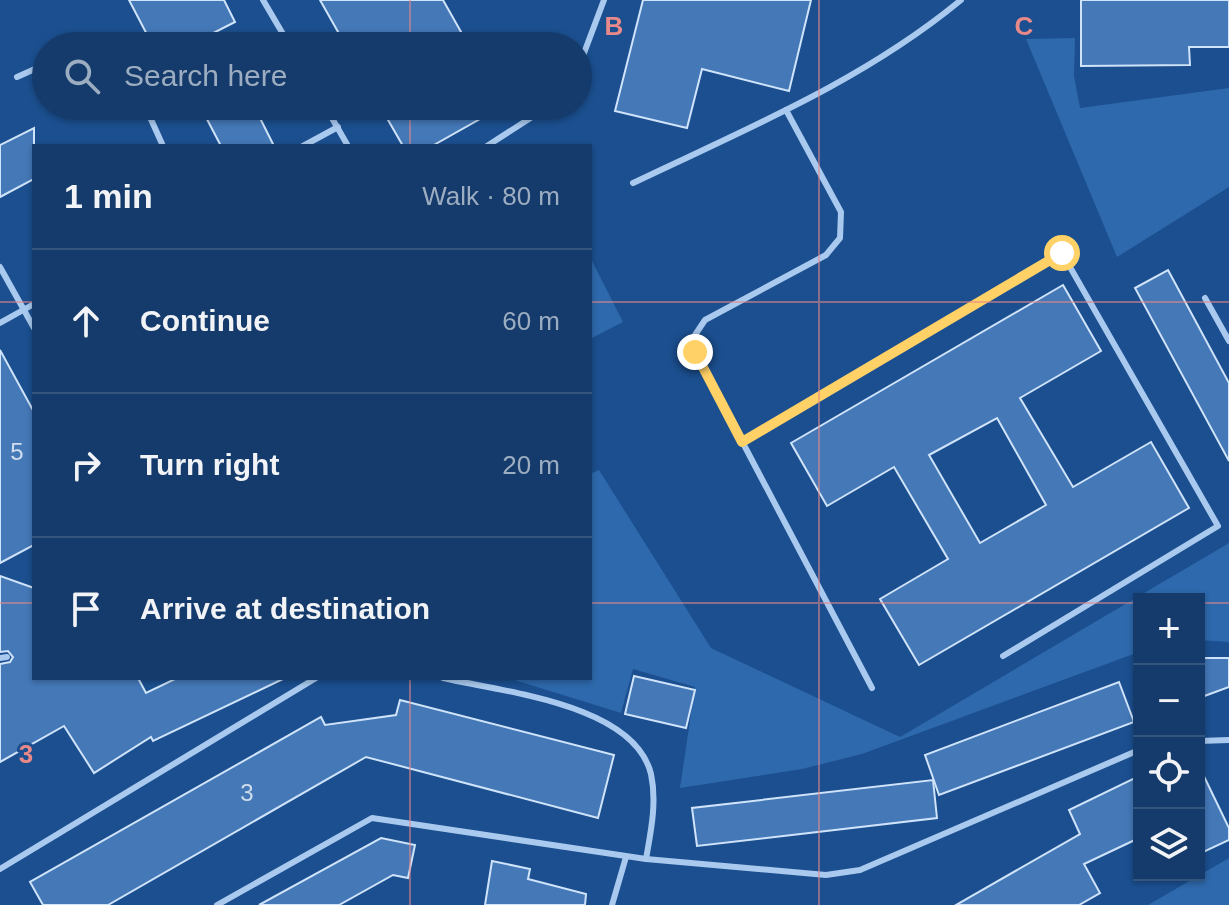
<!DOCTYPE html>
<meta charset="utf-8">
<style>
body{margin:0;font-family:Helvetica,sans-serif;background:#214673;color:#f1f3f6}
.controls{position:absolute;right:24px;bottom:24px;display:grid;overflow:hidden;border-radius:0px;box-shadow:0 2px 6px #0004}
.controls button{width:72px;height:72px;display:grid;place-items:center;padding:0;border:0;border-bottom:2px solid #33557e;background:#143b6b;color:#f1f3f6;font:40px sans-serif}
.stop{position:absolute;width:24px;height:24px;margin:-18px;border:6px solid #ffd166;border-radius:50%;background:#fff}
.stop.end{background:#ffd166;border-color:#fff;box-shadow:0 2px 8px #0008}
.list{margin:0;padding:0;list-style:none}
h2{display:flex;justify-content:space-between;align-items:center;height:104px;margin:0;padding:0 32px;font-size:34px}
h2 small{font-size:26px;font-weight:400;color:#9dadc1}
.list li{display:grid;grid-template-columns:52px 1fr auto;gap:24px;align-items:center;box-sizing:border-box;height:144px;padding:0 32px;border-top:2px solid #33557e}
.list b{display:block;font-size:30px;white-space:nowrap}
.list em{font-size:26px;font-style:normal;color:#9dadc1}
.icon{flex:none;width:44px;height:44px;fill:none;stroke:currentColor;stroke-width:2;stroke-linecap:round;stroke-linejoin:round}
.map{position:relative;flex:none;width:1229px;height:905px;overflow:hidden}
.search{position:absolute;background:#143b6b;box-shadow:0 2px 6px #0004;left:32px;top:32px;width:560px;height:88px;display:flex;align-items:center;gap:20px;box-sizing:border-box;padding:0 28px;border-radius:44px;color:#9dadc1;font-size:30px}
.panel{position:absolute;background:#143b6b;box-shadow:0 2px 6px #0004;left:32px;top:144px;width:560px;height:536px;border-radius:0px}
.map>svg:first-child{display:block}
.green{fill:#2e69ad}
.building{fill:#4478b7;stroke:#cfe3fa;stroke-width:2;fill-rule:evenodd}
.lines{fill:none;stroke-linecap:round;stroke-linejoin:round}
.lane{stroke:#a9c9ee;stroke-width:6}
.route{stroke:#ffd166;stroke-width:10}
.grid{fill:none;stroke:#e88989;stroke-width:2;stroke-opacity:0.55}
.labels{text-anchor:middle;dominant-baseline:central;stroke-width:6;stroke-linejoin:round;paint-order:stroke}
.number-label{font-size:24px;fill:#d0dded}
.grid-label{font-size:26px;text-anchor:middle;font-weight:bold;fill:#e88989;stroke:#1b4f8f;stroke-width:6;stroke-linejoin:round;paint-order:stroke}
</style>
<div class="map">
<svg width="1229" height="905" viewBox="0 0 1229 905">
<rect width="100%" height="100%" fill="#1b4f8f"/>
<g class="green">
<path d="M1075 38 1074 76 1080 108 1229 88V187L1117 257 1026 39Z"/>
<path d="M590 257 623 322 590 339Z"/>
<path d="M599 470 711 648 900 737 1229 543V642L1199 640V599H1139V652L862 754 802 769 680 788 695 687 633 669 621 713 508 678H590V474Z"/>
<path d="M1229 858V905H1148Z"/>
</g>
<g class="building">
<path d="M129 0H224L235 22 188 46H153Z"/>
<path d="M320 0H443L469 46H346Z"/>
<path d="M643 0H811L789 91 702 69 687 128 615 111Z"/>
<path d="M1081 0H1229V47H1189L1190 65 1081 66Z"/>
<path d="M200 106H254L274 146H221Z"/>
<path d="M380 106H503L432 146H403Z"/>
<path d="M34 128V179L0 197V145Z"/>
<path d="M1168 270 1229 383V461L1135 288Z"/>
<path d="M1063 285 1101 351 1020 398 1073 487 1151 442 1189 508 919 665 880 599 948 559 894 467 827 506 791 443ZM997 418 1046 505 980 543 929 455Z"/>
<path d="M0 350 34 412V545L0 563Z"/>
<path d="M0 576 34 588V678H138L146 693 177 678H285L153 741 151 737 94 773 64 726 0 762V664L10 662 13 657 8 651 0 652Z"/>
<path d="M1199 658H1229V687L1199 698Z"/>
<path d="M634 676 695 690 686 728 625 714Z"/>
<path d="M1119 682 1134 722 939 795 925 755Z"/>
<path d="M400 700 614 755 598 818 366 757 108 905H43L30 882 321 717 325 725 396 715Z"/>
<path d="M1199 766 1229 828V840L1199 854Z"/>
<path d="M1139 776V838L1084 864 1100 893 1079 905H956L1080 834 1069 810Z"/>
<path d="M933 780 937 818 697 846 692 808Z"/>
<path d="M381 838 415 845 408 878 393 875 339 905H259Z"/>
<path d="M492 861 530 869 528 879 586 894 585 905H485Z"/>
</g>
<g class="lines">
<g class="lane">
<path d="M263 0 290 46"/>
<path d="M87 46 94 43 113 46"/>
<path d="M578 69 604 0"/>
<path d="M17 77 46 64"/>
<path d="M145 106 163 146"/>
<path d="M325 106 348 146"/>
<path d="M786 110 841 212 840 238 826 255 705 320 695 335V352L872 688"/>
<path d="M303 146 338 127"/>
<path d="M487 146 549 106"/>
<path d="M633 183C746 129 863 81 961 0"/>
<path d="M0 267 34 328"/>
<path d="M1205 298 1229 341"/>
<path d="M0 323 34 304"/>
<path d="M742 442 1062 253 1218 526 1003 656"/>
<path d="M0 658 7 657"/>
<path d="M443 678C503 692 634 704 651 774 657 802 651 831 646 859"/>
<path d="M1199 741 1229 740"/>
<path d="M0 869 316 678"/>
<path d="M217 905 372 818 646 859 826 875 860 870 1139 750"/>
<path d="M612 905 626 857"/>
</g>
</g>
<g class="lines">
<path class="route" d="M695 352 742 442 1062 253"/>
</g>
<path class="grid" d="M410 0V46M819 0V905M410 106V146M0 302H34M590 302H1229M0 603H34M590 603H1139M1199 603H1229M410 678V905"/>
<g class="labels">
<g class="number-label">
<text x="17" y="451">5</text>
<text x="247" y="792">3</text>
</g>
</g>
<g class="grid-label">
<text x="614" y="35">B</text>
<text x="1024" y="35">C</text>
<text x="26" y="763">3</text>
</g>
</svg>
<div class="controls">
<button>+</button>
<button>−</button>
<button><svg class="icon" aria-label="locate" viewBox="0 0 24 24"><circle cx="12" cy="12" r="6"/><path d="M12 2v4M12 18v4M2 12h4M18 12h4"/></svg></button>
<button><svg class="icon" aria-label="layers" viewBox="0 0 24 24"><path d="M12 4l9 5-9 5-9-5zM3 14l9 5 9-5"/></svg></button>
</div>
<div class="stop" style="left:1062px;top:253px"></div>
<div class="stop end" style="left:695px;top:352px"></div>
<div class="search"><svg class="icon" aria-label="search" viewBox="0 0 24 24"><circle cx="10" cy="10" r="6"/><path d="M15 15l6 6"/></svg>Search here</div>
<section class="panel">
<h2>1 min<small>Walk · 80 m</small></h2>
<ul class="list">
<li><svg class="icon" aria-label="ahead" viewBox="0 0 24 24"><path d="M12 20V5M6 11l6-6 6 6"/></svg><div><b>Continue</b></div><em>60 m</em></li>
<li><svg class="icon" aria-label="right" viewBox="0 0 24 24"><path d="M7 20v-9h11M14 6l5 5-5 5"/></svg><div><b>Turn right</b></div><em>20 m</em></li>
<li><svg class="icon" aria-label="arrive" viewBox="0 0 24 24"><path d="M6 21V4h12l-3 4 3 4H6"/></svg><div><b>Arrive at destination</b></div></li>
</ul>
</section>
</div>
